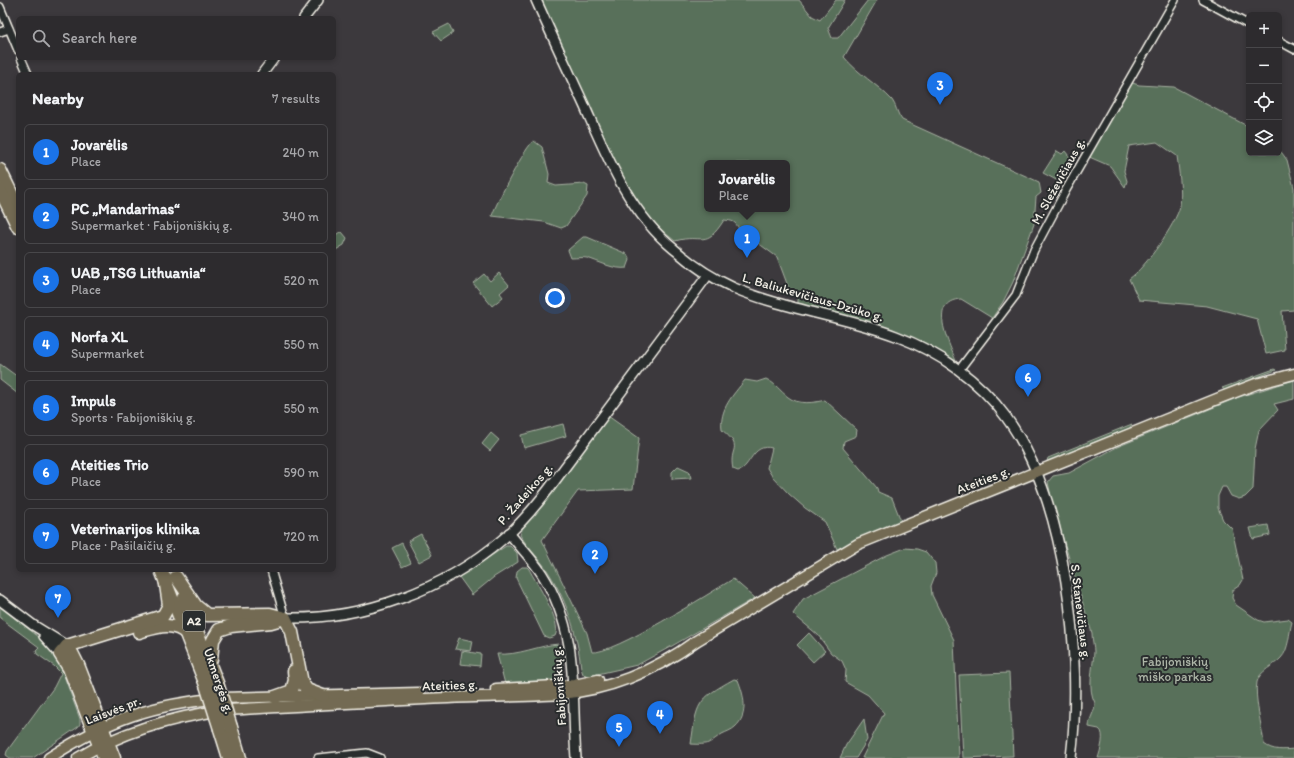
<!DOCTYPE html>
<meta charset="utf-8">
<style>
body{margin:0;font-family:Itim,sans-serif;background:#39373a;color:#f1f3f6}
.controls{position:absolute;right:12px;top:12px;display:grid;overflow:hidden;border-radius:6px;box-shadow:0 2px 6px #0003}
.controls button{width:36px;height:36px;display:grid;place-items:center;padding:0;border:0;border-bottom:1px solid #48474a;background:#2d2b2e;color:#f1f3f6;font:20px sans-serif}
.you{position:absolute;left:555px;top:298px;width:14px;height:14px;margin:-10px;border:3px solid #fff;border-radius:50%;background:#1a73e8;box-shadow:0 0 0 6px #1a73e833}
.badge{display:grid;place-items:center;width:26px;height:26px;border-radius:50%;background:#1a73e8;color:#fff;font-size:13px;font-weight:700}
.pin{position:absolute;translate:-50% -33px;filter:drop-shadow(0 1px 2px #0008)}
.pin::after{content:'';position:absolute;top:21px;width:14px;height:12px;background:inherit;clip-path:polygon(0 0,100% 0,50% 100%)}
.popup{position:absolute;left:704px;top:160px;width:86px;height:52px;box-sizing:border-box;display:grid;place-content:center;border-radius:6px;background:#2d2b2e;filter:drop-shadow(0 1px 3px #0005);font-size:13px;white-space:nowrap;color:#a7a7aa}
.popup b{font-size:15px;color:#f1f3f6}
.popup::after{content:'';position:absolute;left:50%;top:100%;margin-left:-8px;border:8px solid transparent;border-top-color:#2d2b2e}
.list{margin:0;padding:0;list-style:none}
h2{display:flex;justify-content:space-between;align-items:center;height:52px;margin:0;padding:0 16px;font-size:17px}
h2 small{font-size:13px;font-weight:400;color:#a7a7aa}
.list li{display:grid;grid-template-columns:26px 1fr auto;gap:12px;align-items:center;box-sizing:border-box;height:56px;margin:0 8px 8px;padding:0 8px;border:1px solid #48474a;border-radius:6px}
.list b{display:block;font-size:15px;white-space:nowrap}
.list p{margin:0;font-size:13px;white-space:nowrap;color:#a7a7aa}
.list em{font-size:13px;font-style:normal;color:#a7a7aa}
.icon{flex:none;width:22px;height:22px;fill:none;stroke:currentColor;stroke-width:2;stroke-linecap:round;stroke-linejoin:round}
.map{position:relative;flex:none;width:1294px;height:758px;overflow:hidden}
.search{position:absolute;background:#2d2b2e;box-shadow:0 2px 6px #0003;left:16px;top:16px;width:320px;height:44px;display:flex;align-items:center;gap:10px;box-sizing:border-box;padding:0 14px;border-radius:6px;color:#a7a7aa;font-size:15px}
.panel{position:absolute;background:#2d2b2e;box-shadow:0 2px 6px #0003;left:16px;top:72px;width:320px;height:500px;border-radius:6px}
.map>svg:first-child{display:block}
.green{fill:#596f5a;stroke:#a6b0a1;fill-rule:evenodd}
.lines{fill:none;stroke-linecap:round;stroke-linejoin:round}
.street-casing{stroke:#f4f1e8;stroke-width:10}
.secondary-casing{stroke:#f4f1e8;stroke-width:12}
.primary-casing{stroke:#f4f1e8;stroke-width:13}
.highway-casing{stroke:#f4f1e8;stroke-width:15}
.street{stroke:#2a2d2e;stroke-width:7}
.secondary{stroke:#2a2d2e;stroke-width:9}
.primary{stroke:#736b52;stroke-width:10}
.highway{stroke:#736b52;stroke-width:12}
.highway-bridge-casing{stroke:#f4f1e8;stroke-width:15;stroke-linecap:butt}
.highway-bridge{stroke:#736b52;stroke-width:12}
.labels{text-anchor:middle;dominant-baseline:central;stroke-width:4;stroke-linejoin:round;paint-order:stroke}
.shield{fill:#2a2d2e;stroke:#b7b6b0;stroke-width:1}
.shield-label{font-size:12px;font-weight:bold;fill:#f4f1e8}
.street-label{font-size:13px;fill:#f4f1e8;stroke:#2a2d2e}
.park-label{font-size:13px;fill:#aeb6a8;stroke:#2a2d2e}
</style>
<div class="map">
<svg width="1294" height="758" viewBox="0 0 1294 758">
<rect width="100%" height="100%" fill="#3c393d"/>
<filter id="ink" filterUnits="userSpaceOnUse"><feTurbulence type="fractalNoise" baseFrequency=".025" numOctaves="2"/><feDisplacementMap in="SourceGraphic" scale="8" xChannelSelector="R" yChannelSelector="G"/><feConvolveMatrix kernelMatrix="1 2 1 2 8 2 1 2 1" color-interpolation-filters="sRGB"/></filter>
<g filter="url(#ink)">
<g class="green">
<path d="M541 0H799L812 16 820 20 836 0H845L828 28 832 38H838L868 0H877L844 57C858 74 877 84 892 100 896 105 897 114 902 120L1039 182 1041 193 1036 197 1034 224 1013 282 1003 302 992 318 961 299C927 301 949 343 956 361L925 343 898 332 798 304V299L789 289 777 257 739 229C735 221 733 221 724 220 705 250 703 233 675 241 631 208 611 155 589 106 573 71 557 35 541 0ZM707 163H787V209H707Z"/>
<path d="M449 24 453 33 441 41 433 32Z"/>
<path d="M1129 82 1139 85 1174 87 1249 127V153H1279V149L1287 160 1294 188V310L1282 311 1285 350 1266 354 1257 319 1207 306 1139 300 1129 279C1145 268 1176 224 1180 206 1182 191 1179 171 1177 156L1157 142 1129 146 1124 171 1127 181 1125 187 1110 166 1087 156Z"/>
<path d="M534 141 542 147 549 174 548 183 556 186 584 184 588 186 587 196 566 226 561 228 544 222 492 216C494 207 527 143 534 141Z"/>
<path d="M1057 151 1062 154 1065 151 1072 160 1060 182 1043 173Z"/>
<path d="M342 232 347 238 344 245 334 251V235Z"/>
<path d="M583 237H587L627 254 630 260 627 268C614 270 600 262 587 258 582 257 577 258 571 258L568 250Z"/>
<path d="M499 273 509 285 500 293 503 297 492 306 473 283 484 274 490 281Z"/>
<path d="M0 364 18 377V394L0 380Z"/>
<path d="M1274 369 1276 370 1231 387 1225 390 1222 388Z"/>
<path d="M766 379C775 383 780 391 788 397 798 405 814 403 825 400L857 430 856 436 844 441 843 448 877 488 878 492 892 498 901 521 837 549 825 522 805 508 789 494 772 476 767 468 772 448C752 443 751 467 738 471L733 469C728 447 745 449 722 430 719 409 733 395 745 380L757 382Z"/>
<path d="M1294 380V399L1274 404 1278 410 1259 430 1255 449 1253 489 1245 497 1239 499 1231 496 1226 487H1222L1218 496V508L1223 520 1232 529 1243 580 1240 585 1233 590 1232 598 1236 605 1258 620 1264 622 1288 619 1292 622C1289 632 1289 650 1281 658 1274 666 1260 670 1257 682 1254 698 1262 726 1264 744 1273 751 1283 750 1294 749V758H1098C1100 752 1106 733 1099 729 1096 728 1092 728 1089 727 1089 718 1095 712 1095 703 1087 688 1093 669 1094 652 1094 646 1092 640 1092 633L1053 506 1048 482 1053 476 1069 473 1117 447 1239 397Z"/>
<path d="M608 416 639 438 633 489 578 491 542 540 587 633 592 652C612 655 710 593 733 579L755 598 672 646 637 665 589 676 583 674 581 668C577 631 566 598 545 567 537 556 527 547 520 535L523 527Z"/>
<path d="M563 424 566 436 524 448 521 435Z"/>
<path d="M1132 424 1130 428 1047 461 1048 458Z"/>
<path d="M491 433 499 440 490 451 482 444Z"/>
<path d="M678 466 689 471 691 478 672 479V472Z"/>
<path d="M1268 525 1270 535 1253 539 1250 528Z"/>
<path d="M421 534 432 555 419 562 408 541Z"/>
<path d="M402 543 411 563 402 567 392 548Z"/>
<path d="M506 546H510L517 553 518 562 494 577 472 595 459 577Z"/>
<path d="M905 548 917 549 926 552 935 563 936 573 931 586 932 595 954 640 959 758H862L884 713 868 695 845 682 846 670 842 661 831 653 818 635 793 614 803 599 887 555Z"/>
<path d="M522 567H527L529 569C536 583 563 622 555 636L549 638 544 636 516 578 517 571Z"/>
<path d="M0 607 48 644 57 657 80 719V724L78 727 33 758H10L6 755 7 751 54 687 61 673 54 666 37 654 36 650 39 647 0 618Z"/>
<path d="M809 633 825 651 813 662 797 645Z"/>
<path d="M459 638 473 641 471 651 455 649Z"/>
<path d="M559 644C561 654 568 676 557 682L505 684 497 654C518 656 539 645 559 644Z"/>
<path d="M462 651 481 654 480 666 460 664Z"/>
<path d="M1009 673 1013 756 963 758 959 675Z"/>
<path d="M734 679 738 680C744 695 749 715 735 727 732 730 726 732 722 734 707 744 710 745 691 744 697 703 696 700 734 679Z"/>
<path d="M864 719 867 740 856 758H840L846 745Z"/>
</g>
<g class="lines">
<defs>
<g id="street">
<path d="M1203 0 1249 25"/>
<path d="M0 7 18 50"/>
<path d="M0 32 9 29"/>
<path d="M1279 41 1294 49"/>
<path d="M21 58 28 74"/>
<path d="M959 370 1016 295 1034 250 1066 190 1175 0"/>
<path d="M271 570 285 618"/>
<path d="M318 758 367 753 380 758"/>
</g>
<g id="secondary">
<path d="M536 0C552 36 569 72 585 107 608 159 629 212 674 249 692 265 712 278 734 288 786 310 843 316 896 336 939 352 979 380 1006 417 1067 500 1083 658 1071 758"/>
<path d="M304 18 318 0"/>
<path d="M262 74 274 58"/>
<path d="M509 533C520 547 533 560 542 574 580 634 571 691 576 758"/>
<path d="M0 600 33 625 67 646"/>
<path d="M285 618C362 620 444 590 503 539 520 525 534 508 548 490L708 275"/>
<path d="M44 636 60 654 65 653"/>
</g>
<g id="primary">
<path d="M496 689 574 685 598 680"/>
<path d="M49 758C109 719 152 704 223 698L419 693"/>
<path d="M78 758C123 731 173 717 224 710 299 706 373 701 448 698 485 696 523 697 560 694 610 690 656 670 696 641L858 544 1222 397 1256 384 1294 374"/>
</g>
<g id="highway">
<path d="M0 170 18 207"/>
<path d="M0 190 18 227"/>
<path d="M161 570 206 685"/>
<path d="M176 577 196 606 207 615 270 614 285 618 292 632 302 683 307 690 323 696"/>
<path d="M184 598 217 683"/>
<path d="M139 632C156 627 174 620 188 635"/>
<path d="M67 646 72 653 78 665 114 758"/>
<path d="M211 659 213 640 219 630 231 626 271 622 285 618"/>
<path d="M275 697 292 691 295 680 294 671"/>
<path d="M231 727 240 758"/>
<path d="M220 729 229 758"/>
<path d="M104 758 69 668 60 654 67 646 163 616 169 605 165 578"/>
</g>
</defs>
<use href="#street" class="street-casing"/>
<use href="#secondary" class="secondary-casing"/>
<use href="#primary" class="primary-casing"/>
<use href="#highway" class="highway-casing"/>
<use href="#street" class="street"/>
<use href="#secondary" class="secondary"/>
<use href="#primary" class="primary"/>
<use href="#highway" class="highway"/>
<defs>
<g id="highway-bridge">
<path d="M217 683 231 727"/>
<path d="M206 685 220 729"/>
</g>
</defs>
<use href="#highway-bridge" class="highway-bridge-casing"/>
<use href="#highway-bridge" class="highway-bridge"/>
</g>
</g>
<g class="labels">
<rect class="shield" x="183" y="611" width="22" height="20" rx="3"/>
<g class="shield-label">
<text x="194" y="621">A2</text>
</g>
<g class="street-label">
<text transform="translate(1058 181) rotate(-61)">M. Sleževičiaus g.</text>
<text transform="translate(813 297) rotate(16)">L. Baliukevičiaus-Dzūko g.</text>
<text transform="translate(983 480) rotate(-21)">Ateities g.</text>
<text transform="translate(525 494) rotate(-49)">P. Žadeikos g.</text>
<text transform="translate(1081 612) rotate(83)">S. Stanevičiaus g.</text>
<text transform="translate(219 681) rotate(71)">Ukmergės g.</text>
<text transform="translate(450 685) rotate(-2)">Ateities g.</text>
<text transform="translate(559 686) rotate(-94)">Fabijoniškių g.</text>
<text transform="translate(113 710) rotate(-21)">Laisvės pr.</text>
</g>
<g class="park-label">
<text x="1175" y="661">Fabijoniškių<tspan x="1175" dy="15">miško parkas</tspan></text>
</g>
</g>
</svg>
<div class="controls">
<button>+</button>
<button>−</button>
<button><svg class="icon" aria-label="locate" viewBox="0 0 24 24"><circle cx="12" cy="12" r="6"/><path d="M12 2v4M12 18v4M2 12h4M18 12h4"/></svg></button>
<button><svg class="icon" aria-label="layers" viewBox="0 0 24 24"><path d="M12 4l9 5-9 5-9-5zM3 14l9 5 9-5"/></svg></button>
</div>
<div class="you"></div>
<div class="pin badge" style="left:747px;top:258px">1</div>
<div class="popup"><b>Jovarėlis</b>Place</div>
<div class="pin badge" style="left:595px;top:574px">2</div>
<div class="pin badge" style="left:940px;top:105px">3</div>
<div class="pin badge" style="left:660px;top:734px">4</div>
<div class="pin badge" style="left:619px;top:747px">5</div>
<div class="pin badge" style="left:1028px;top:397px">6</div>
<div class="pin badge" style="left:58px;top:618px">7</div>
<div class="search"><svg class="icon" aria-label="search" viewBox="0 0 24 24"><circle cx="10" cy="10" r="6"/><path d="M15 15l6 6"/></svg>Search here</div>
<section class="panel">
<h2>Nearby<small>7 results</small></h2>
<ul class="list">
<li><span class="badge">1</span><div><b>Jovarėlis</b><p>Place</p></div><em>240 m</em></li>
<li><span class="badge">2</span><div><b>PC „Mandarinas“</b><p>Supermarket · Fabijoniškių g.</p></div><em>340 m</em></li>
<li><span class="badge">3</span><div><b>UAB „TSG Lithuania“</b><p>Place</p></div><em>520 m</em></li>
<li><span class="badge">4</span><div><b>Norfa XL</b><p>Supermarket</p></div><em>550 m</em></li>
<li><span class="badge">5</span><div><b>Impuls</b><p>Sports · Fabijoniškių g.</p></div><em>550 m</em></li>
<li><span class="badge">6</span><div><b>Ateities Trio</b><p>Place</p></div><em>590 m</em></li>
<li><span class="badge">7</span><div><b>Veterinarijos klinika</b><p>Place · Pašilaičių g.</p></div><em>720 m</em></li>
</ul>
</section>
</div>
